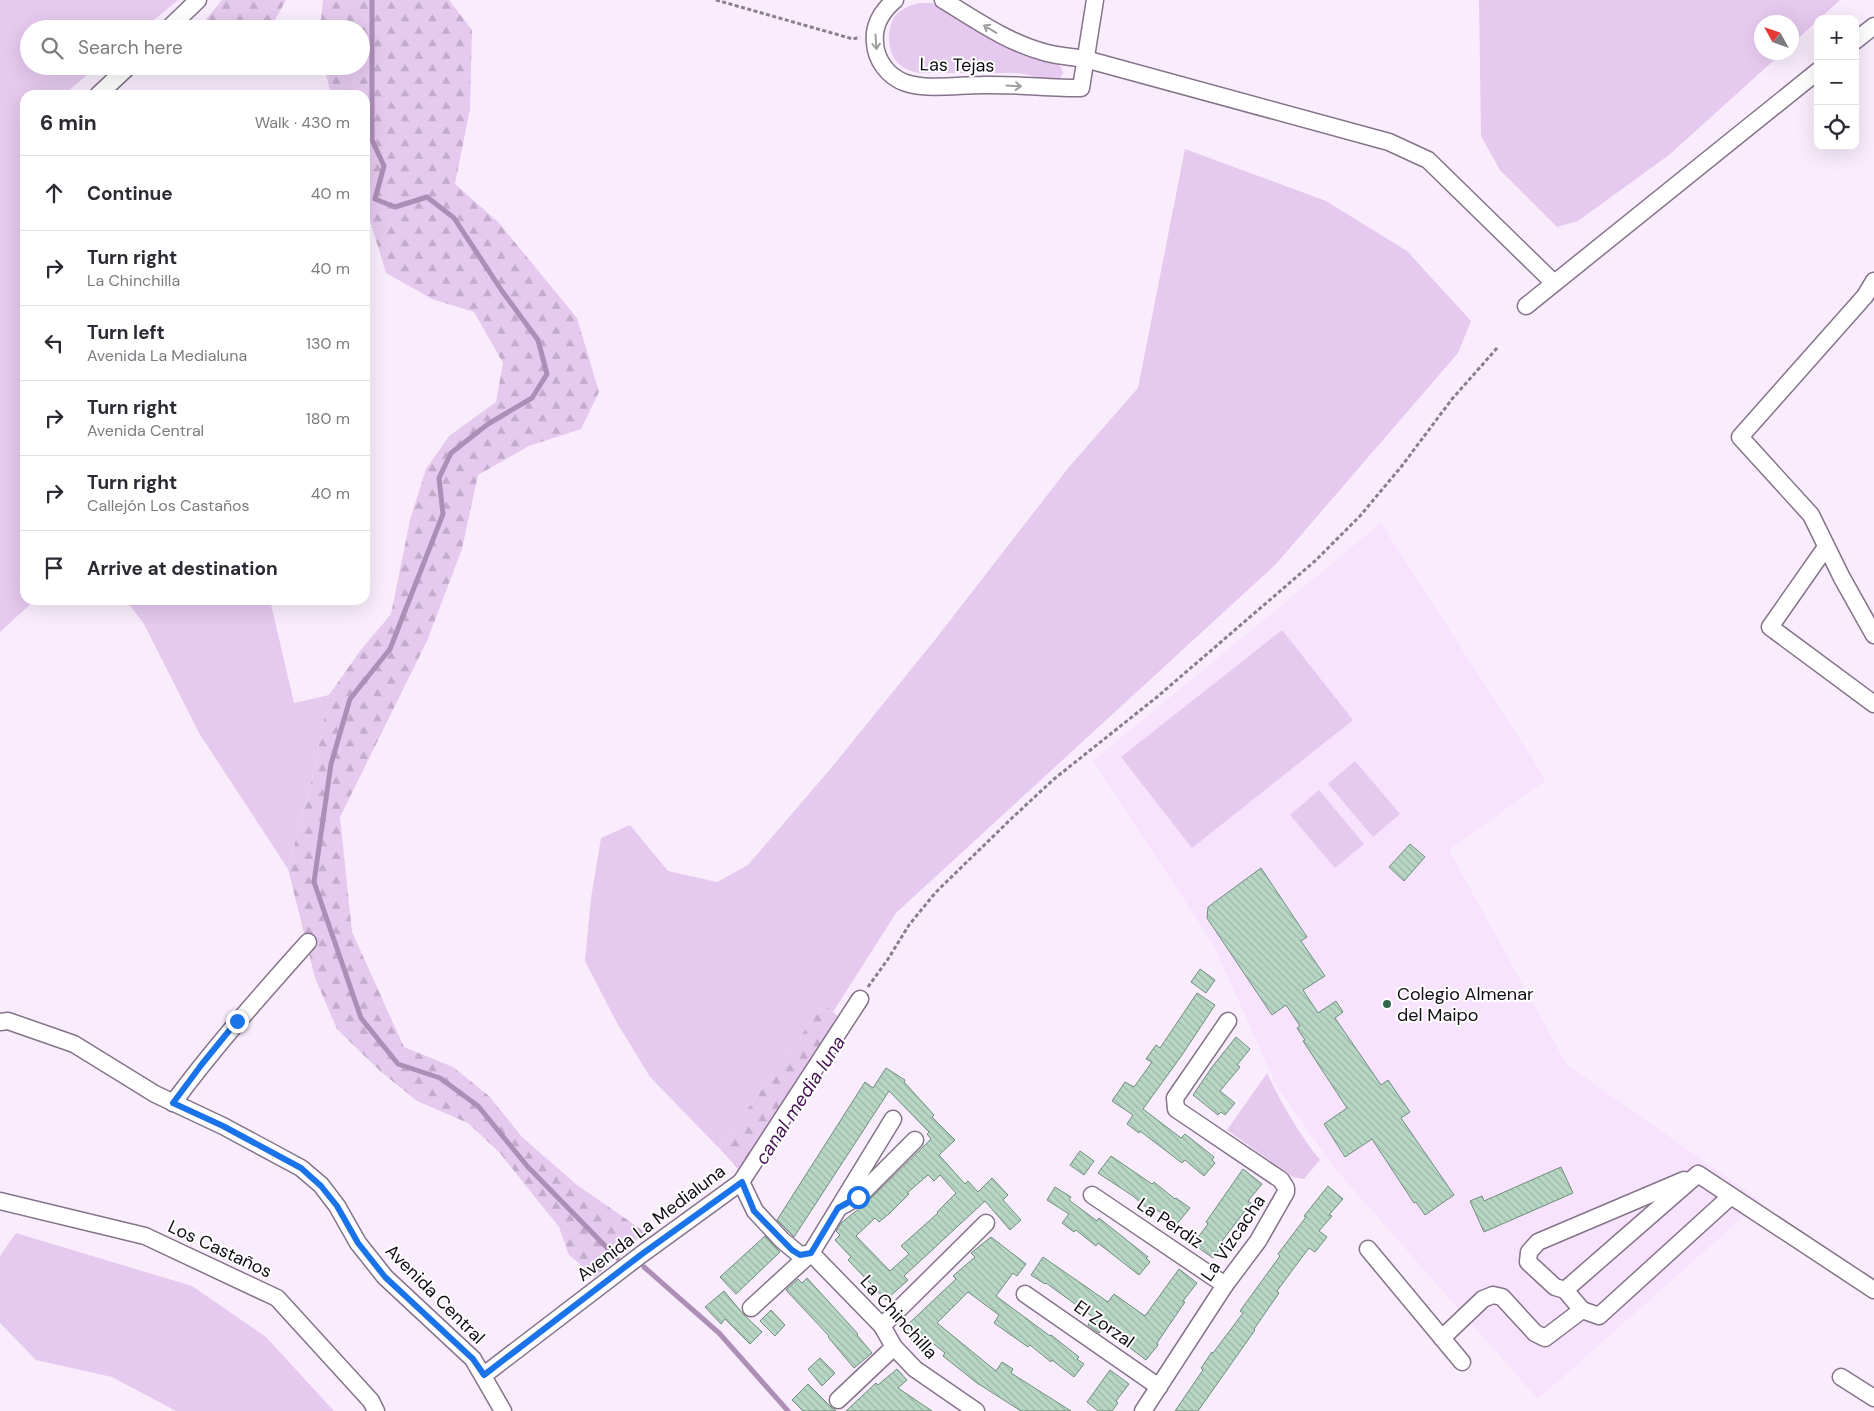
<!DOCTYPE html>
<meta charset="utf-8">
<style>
body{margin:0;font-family:"DM Sans",sans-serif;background:#f7f7f7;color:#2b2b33}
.controls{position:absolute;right:15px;top:15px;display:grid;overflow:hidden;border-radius:10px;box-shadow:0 5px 20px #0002}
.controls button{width:45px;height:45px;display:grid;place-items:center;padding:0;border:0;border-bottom:1px solid #e1e1e2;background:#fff;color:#2b2b33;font:25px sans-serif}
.compass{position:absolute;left:1754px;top:15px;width:45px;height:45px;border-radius:50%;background:#fff;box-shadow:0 5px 20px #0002;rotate:310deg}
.stop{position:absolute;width:15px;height:15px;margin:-11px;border:4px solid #1a73e8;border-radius:50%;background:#fff}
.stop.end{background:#1a73e8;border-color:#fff;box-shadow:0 1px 5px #0008}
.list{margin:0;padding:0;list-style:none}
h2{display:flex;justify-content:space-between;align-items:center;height:65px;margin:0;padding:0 20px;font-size:21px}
h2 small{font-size:16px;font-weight:400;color:#7c7c81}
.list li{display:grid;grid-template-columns:32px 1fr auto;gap:15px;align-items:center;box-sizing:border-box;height:75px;padding:0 20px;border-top:1px solid #e1e1e2}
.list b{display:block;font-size:19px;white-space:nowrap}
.list p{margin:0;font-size:16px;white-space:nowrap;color:#7c7c81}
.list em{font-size:16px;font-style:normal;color:#7c7c81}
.icon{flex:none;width:28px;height:28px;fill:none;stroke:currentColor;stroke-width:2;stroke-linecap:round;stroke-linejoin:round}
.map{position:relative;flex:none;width:1874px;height:1411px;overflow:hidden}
.search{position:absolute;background:#fff;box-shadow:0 5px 20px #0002;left:20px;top:20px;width:350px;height:55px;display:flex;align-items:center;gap:12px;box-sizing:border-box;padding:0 18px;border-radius:28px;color:#7c7c81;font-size:19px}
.panel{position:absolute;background:#fff;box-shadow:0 5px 20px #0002;left:20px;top:90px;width:350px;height:515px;border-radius:15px}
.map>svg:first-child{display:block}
.built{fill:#f7e3fd}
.green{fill:#e5c9ee}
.forest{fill:url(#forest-firs)}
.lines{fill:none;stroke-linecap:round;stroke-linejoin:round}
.stream{stroke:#ad8eb7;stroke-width:5}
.building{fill:url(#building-back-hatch);stroke:#708d7d;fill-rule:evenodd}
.minor-casing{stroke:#85738a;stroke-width:19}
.path{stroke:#887f8b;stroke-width:3;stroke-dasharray:4 2.5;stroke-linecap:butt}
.minor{stroke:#fff;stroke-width:16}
.oneway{stroke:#a09ea1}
.route{stroke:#1a73e8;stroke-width:6}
.poi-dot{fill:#32674d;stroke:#fff;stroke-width:2}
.labels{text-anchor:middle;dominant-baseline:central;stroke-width:4;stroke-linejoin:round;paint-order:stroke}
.street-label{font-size:18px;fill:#120c14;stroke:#fff}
.poi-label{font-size:18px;fill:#120c14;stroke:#fff;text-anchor:start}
.water-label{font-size:19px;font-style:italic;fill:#451152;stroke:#fff}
</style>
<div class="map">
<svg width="1874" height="1411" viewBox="0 0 1874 1411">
<defs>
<pattern id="forest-firs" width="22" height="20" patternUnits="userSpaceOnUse" patternTransform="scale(1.25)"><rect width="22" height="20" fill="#e5c9ee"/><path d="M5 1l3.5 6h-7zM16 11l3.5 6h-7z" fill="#c3abcb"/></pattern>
<pattern id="building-back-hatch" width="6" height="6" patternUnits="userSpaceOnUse" patternTransform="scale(1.25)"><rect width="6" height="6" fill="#b7d6c4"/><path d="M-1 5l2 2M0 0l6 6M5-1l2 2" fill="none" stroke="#9cb6a8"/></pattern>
</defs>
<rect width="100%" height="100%" fill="#f9edfd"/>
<path class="built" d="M1381 523 1546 780 1449 850 1567 1065 1761 1201 1538 1399 1336 1170 1277 1087 1213 944 1093 761Z"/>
<g class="green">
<path d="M0 0H178L143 29H29V66H98L67 92V95H25V600H35L0 632Z"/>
<path d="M1479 0H1840L1792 44V22H1762V52L1782 53 1669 155 1578 221 1557 227 1500 170 1481 136Z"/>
<path d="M920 3H931L941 6 1055 62 1061 67 1063 73C1061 77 1059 80 1054 81 1050 81 1025 74 1018 73H918C911 71 903 69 898 63 887 52 886 27 896 15 902 8 911 5 920 3Z"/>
<path d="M1185 149 1326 201 1407 251 1471 321 1458 353 1276 564 896 913 833 1012 824 1004 719 1148 650 1077 617 1023 585 961 591 898 601 838 630 825 668 871 717 882 748 865 832 767 934 641 1069 467 1138 388Z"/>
<path d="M126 600H270L294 703 329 695 312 779 288 869 199 733 144 624Z"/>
<path d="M1282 630 1353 720 1192 848 1121 757Z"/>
<path d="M1355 761 1400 814 1373 837 1328 784Z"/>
<path d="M1319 790 1364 844 1335 868 1290 815Z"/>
<path d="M1267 1073C1281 1103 1299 1134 1320 1160L1304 1179 1293 1177 1227 1130Z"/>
<path d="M16 1233 192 1286 266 1337 334 1411H176L112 1377 36 1360 0 1323V1256Z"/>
</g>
<g class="forest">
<path d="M222 0H286L270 29H198Z"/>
<path d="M323 0H449L472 30 470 109 455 184 499 223 577 318 599 392 581 429 529 446 478 475 462 549 427 641 340 817 352 932 404 1047 453 1067 489 1096 522 1137 577 1185 645 1232 595 1277 569 1255 559 1227 499 1152 468 1123 417 1101 380 1071 337 1029 315 978 288 869 312 779 329 695 360 651 391 614 410 520 426 469 449 436 496 402 503 363 474 312 432 299 386 273 368 214 365 181V95H331L324 66H361V29H320Z"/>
<path d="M824 1004 841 1019 741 1172 719 1148Z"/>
</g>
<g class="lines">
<g class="stream">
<path d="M372 0V140L384 166 375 199 395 207 427 197 454 218 502 291 538 340 547 374 532 398 488 424 451 453 439 478 443 514 390 649 350 699 331 764 314 882 361 1018 398 1064 440 1078 478 1106 528 1167 617 1258"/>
<path d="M644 1267 719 1333 788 1411"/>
</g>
</g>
<g class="building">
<path d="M1410 844 1425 857 1404 881 1389 867Z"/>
<path d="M1261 868 1307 937 1301 941 1325 976 1303 990 1318 1013 1336 1001 1343 1012 1335 1018 1381 1085 1388 1080 1410 1112 1401 1118 1454 1195 1425 1215 1416 1202 1414 1203 1372 1139 1345 1157 1324 1124 1347 1108 1303 1041 1305 1040 1297 1028 1300 1026 1286 1005 1272 1015 1207 918 1208 907Z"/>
<path d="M1200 969 1215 980 1206 993 1191 982Z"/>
<path d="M1197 993 1215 1005 1182 1055 1143 1109 1181 1138 1185 1134 1214 1157 1212 1160 1215 1163 1204 1176 1185 1160 1182 1163 1140 1131 1139 1133 1127 1124 1133 1115 1112 1101 1125 1082 1134 1087 1152 1062 1146 1059 1156 1045 1160 1048Z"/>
<path d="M1236 1037 1250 1049 1237 1065 1240 1067 1220 1091 1235 1103 1225 1115 1221 1112 1218 1115 1193 1095 1212 1067Z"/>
<path d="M886 1068 905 1080 904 1082 934 1115 932 1117 955 1140 939 1155 965 1184 968 1181 978 1192 992 1178 1008 1195 1003 1200 1021 1220 1010 1230 985 1201 904 1276 908 1280 886 1300 848 1260 851 1257 835 1240 840 1235 836 1231 841 1223 865 1204 931 1139 927 1134 929 1132 889 1091 794 1237 777 1220 865 1082 873 1088ZM928 1175 934 1181 940 1175 956 1193 937 1212 938 1213 901 1246 909 1254 890 1271 856 1236 875 1218 879 1222 890 1213 909 1194 907 1193Z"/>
<path d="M1080 1151 1094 1161 1084 1175 1070 1165Z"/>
<path d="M1111 1156 1152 1184 1154 1182 1175 1199 1176 1198 1190 1208 1176 1225 1156 1209 1153 1213 1133 1196 1098 1173Z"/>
<path d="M1561 1167 1573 1193 1484 1232 1470 1201 1482 1196 1484 1201Z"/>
<path d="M1243 1169 1262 1184 1248 1201 1251 1203 1222 1241 1224 1243 1213 1258 1193 1244 1208 1224 1206 1222Z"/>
<path d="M1328 1186 1343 1199 1329 1215 1332 1216 1319 1231 1327 1237 1315 1252 1309 1248 1291 1272 1277 1291 1279 1293 1254 1329 1255 1330 1198 1411H1175L1203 1370 1201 1368 1212 1352 1213 1353 1243 1313 1240 1311 1280 1256 1278 1254 1306 1217 1304 1216Z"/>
<path d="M1055 1187 1071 1197 1069 1200 1097 1221 1099 1218 1148 1257 1146 1258 1150 1262 1139 1275 1098 1243 1096 1246 1076 1230 1074 1232 1062 1223 1069 1214 1047 1200Z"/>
<path d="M765 1236 780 1252 736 1294 720 1277Z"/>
<path d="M991 1237 1026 1264 1017 1276 1013 1273 996 1296 1050 1336 1051 1335 1079 1357 1077 1359 1084 1364 1074 1377 1052 1360 1051 1362 1030 1345 1028 1347 994 1323 999 1315 968 1292 937 1323 996 1371 1002 1362 1013 1369 1011 1373 1071 1411H1021L977 1383 943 1356 945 1353 925 1337 917 1346 902 1330 956 1279 953 1276 975 1257 971 1253Z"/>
<path d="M1043 1257 1108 1302 1114 1294 1145 1316 1179 1269 1197 1283 1183 1301 1185 1302 1157 1343 1158 1345 1146 1360 1125 1344 1128 1341 1105 1325 1099 1333 1088 1325 1093 1317 1046 1283 1045 1284 1031 1275Z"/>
<path d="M807 1278 858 1334 857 1335 872 1353 854 1368 828 1337 829 1336 786 1290 798 1279 802 1283Z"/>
<path d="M724 1291 744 1315 762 1332 750 1344 725 1319 721 1324 705 1307Z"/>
<path d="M771 1310 785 1325 775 1336 760 1321Z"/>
<path d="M820 1358 835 1373 822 1386 808 1369Z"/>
<path d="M897 1369 907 1380 898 1388 932 1411H846L876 1383 878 1385Z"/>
<path d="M1110 1370 1129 1384 1116 1401 1118 1403 1112 1411H1098L1087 1402Z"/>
<path d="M808 1384 831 1407 836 1411H803L792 1400Z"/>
</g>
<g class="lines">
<defs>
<g id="minor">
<path d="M895 0C882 11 873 25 875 43 876 60 888 77 906 83 927 90 959 85 982 85 1014 84 1048 88 1081 88L1095 0"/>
<path d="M943 0C976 20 1008 43 1047 53 1059 56 1072 57 1085 59L1389 142 1428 160 1554 283"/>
<path d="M168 29 198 0"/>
<path d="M1855 41 1874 26"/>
<path d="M98 95 129 66"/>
<path d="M1874 281 1865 296 1740 437 1811 515 1842 578 1874 635"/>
<path d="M1526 306 1818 71"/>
<path d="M1826 547 1770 627 1874 704"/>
<path d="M0 1022 8 1021 74 1044 155 1094 223 1126 301 1168 321 1185 337 1206 358 1243 385 1277 473 1359 503 1411"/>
<path d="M173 1103C215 1046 261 995 308 942"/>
<path d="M741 1182 755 1211 782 1240 800 1255 811 1253 882 1326 894 1347 915 1369 976 1411"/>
<path d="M1092 1195 1225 1285"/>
<path d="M1731 1196 1599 1316 1582 1310 1565 1290 1698 1174 1874 1290"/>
<path d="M0 1201 145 1236 277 1298 371 1401 376 1411"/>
<path d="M840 1207 858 1197 915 1140"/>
<path d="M1368 1249 1462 1362"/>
<path d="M1565 1290 1555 1287 1528 1262 1529 1252 1538 1242 1684 1180"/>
<path d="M1025 1294 1159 1387"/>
<path d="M751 1308 811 1253 893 1119"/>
<path d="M882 1326 986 1223"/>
<path d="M1442 1338 1483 1299 1493 1295 1502 1297 1535 1333 1545 1338 1582 1310"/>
<path d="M484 1375 642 1254 741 1182 860 999"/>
<path d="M1841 1377 1874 1398"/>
<path d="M838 1400 894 1347"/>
<path d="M1143 1411 1225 1285 1258 1241 1286 1192V1188L1281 1180 1176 1109 1175 1098 1228 1021"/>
</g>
</defs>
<use href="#minor" class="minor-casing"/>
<g class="path">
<path d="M716 0 853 39 860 37"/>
<path d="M868 987 888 959 909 925 936 892 1012 818 1054 779 1157 697 1315 561 1360 516 1401 467 1452 399 1498 347"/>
</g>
<use href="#minor" class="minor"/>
</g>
<defs><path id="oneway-shaft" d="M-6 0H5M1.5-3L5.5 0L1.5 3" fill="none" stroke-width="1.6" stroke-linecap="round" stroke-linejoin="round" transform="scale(1.25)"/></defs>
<g class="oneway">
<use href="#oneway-shaft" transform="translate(990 29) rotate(-149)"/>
<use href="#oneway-shaft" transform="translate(876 42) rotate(86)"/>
<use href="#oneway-shaft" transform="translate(1014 86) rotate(3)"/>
</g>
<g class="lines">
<path class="route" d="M237 1021 202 1064 173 1103 223 1126 301 1168 321 1186 337 1206 358 1243 385 1277 473 1359 484 1375 642 1254 742 1182 754 1211 792 1250 800 1255 811 1253 838 1208 858 1197"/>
</g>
<circle class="poi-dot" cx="1387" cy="1004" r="5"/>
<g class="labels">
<g class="street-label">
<text transform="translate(957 65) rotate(1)">Las Tejas</text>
<text transform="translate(651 1223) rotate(-37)">Avenida La Medialuna</text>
<text transform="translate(1170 1223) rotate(34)">La Perdiz</text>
<text transform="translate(1233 1238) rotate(-56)">La Vizcacha</text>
<text transform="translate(220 1249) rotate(25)">Los Castaños</text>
<text transform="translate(435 1294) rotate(45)">Avenida Central</text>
<text transform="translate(899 1317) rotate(48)">La Chinchilla</text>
<text transform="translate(1104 1324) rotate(35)">El Zorzal</text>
</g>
<g class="poi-label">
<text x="1397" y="994">Colegio Almenar<tspan x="1397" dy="21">del Maipo</tspan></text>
</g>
<g class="water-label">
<text transform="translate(800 1100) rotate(-57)">canal media luna</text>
</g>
</g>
</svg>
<div class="controls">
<button>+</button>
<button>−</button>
<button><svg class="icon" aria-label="locate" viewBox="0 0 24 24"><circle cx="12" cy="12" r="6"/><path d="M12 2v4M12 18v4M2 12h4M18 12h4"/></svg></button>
</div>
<svg class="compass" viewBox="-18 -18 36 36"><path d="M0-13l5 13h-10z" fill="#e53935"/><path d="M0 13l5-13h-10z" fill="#7c7c81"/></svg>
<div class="stop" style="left:858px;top:1197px"></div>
<div class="stop end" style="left:237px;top:1021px"></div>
<div class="search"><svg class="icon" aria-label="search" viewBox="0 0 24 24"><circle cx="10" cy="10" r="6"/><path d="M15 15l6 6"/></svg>Search here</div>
<section class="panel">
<h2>6 min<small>Walk · 430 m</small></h2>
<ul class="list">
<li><svg class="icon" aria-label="ahead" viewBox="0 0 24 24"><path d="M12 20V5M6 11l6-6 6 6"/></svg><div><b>Continue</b></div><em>40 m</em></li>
<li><svg class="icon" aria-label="right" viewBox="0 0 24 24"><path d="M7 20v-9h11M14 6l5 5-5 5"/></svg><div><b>Turn right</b><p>La Chinchilla</p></div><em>40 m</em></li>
<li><svg class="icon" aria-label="left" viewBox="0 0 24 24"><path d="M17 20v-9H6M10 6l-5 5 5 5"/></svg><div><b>Turn left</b><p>Avenida La Medialuna</p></div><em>130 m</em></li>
<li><svg class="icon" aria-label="right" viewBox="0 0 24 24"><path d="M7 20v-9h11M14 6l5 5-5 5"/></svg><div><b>Turn right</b><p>Avenida Central</p></div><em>180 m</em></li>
<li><svg class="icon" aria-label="right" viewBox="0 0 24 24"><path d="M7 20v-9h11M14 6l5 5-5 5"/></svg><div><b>Turn right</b><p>Callejón Los Castaños</p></div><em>40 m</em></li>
<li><svg class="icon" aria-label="arrive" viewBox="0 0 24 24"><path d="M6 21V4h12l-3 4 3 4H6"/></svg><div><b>Arrive at destination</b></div></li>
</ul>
</section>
</div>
